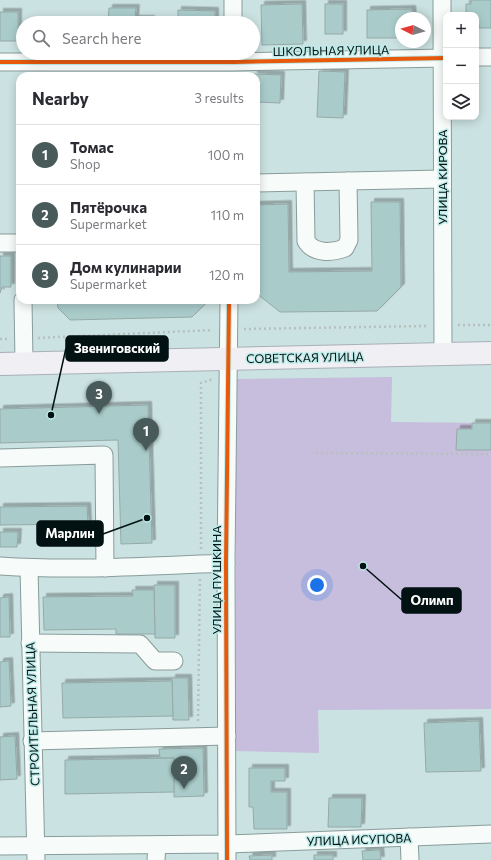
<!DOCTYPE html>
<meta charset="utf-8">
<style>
body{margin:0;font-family:Commissioner,sans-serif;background:#f7f7f7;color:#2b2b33}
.controls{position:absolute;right:12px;top:12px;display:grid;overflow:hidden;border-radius:8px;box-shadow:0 2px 10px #0003}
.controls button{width:36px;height:36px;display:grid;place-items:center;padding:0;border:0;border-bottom:1px solid #e1e1e2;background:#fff;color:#2b2b33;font:20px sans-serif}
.compass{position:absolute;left:395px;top:12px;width:36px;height:36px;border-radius:50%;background:#fff;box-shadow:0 2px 10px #0003;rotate:275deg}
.you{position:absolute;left:317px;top:585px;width:14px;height:14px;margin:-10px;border:3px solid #fff;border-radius:50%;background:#1a73e8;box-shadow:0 0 0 6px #1a73e833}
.badge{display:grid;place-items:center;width:26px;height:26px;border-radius:50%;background:#485a5a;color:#fff;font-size:13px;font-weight:700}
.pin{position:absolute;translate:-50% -33px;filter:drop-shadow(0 1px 2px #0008)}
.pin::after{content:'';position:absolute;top:21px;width:14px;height:12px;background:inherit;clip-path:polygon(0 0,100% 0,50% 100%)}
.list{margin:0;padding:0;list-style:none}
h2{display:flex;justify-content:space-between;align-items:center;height:52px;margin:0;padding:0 16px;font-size:17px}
h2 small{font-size:13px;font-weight:400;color:#7c7c81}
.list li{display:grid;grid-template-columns:26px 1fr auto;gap:12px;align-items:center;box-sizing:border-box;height:60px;padding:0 16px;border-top:1px solid #e1e1e2}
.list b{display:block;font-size:15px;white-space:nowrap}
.list p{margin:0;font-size:13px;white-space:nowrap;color:#7c7c81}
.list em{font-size:13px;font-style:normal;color:#7c7c81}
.icon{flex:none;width:22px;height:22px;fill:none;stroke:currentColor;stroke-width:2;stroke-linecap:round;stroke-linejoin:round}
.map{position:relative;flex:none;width:491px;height:860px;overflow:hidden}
.search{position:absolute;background:#fff;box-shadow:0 2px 10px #0003;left:16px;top:16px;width:244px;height:44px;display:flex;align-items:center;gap:10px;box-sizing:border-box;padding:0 14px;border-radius:22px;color:#7c7c81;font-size:15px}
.panel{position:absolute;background:#fff;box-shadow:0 2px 10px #0003;left:16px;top:72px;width:244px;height:232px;border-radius:12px}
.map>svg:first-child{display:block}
.green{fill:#c7bddc}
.building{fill:#a9cccb;stroke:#96a9a8;filter:url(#shadow)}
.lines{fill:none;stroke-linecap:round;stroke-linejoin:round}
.minor-casing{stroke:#899c9b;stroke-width:19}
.major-casing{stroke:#aaafb8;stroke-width:24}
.path{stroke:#b7c0bf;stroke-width:2.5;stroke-dasharray:2 3;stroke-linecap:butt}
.minor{stroke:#f7fbfa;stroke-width:17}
.major{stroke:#efeff4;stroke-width:22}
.cycleway-casing{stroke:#bfecea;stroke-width:6}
.cycleway{stroke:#e8590c;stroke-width:4}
.labels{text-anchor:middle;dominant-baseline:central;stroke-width:3;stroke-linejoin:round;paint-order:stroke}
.street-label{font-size:12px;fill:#021111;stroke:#bfecea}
.leader{fill:none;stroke:#021111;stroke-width:1.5}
.callout-dot{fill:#021111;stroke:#bfecea;stroke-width:1.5}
.callout{fill:#021111;stroke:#021111;stroke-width:1.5}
.callout-label{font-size:13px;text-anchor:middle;font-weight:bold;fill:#fff}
</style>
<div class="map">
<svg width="491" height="860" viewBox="0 0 491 860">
<defs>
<filter id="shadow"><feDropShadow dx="3.5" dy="-3.5" stdDeviation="0" flood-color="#0004"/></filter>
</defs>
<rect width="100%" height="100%" fill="#cae2e1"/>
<path class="green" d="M392 377 391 422 491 423V709L318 710 319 753 236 751V379Z"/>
<g class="building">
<path d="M471 0H491V28H479V24H476V15H466V4H471Z"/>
<path d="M302 4 303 44 262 45 261 5Z"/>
<rect x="325" y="4" width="18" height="30"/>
<path d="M109 8H136L135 19H151V23H108Z"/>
<path d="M412 9 413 18H401V38H367V10Z"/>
<path d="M178 10 215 11V23H178Z"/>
<rect x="0" y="12" width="18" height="29"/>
<path d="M319 71 345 72 343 118 317 117Z"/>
<path d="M254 74 281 75 280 103 256 102V76H254Z"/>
<path d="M371 202H400L401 287 377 311 280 312 256 293V205L288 204 289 272 372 271Z"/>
<path d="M0 256H11V287H2L0 293Z"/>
<path d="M57 300H205L206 303 192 317 70 320 58 308Z"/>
<path d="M148 405 152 543 121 544 118 440 0 443V409Z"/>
<path d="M472 423H491V450H456L457 429H472Z"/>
<path d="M87 506 88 524 0 525V507Z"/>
<path d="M0 532H18L17 547H0Z"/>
<path d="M154 585H175V638H155Z"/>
<path d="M132 590H154L155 634H116V629L44 630 43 597 133 596Z"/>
<path d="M9 597 10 637H0V598Z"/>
<path d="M9 661 11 706 0 707V662Z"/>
<path d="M172 678H188L189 720H173Z"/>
<path d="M172 681 173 716 63 718 62 683Z"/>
<path d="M479 721 481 771 426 772 424 723Z"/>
<path d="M15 736 17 779 0 780V737Z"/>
<path d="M203 748 204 796 174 797V758H160L159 749Z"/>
<path d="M174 758V792L65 794V760Z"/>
<path d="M249 768H285V781H271V792H287V829H254L253 807H249Z"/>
<path d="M329 798H362L361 827H328Z"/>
<path d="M380 850 381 860H363L362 851Z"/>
<path d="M272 855V860H250L249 856Z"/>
<rect x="314" y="855" width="19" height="5"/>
</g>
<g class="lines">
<defs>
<g id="minor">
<path d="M233 0V23"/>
<path d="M442 0 443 354"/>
<path d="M476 57H491"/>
<path d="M0 62H233L446 58"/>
<path d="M305 182 306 241C314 254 332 253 345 248L349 240 348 181"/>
<path d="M256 183 442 179"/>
<path d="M0 243H20"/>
<path d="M23 300 24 364"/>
<path d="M0 458 104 455 105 568"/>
<path d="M0 566C75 571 151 566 226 563"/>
<path d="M29 568 36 860"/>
<path d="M30 643 140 644 155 661H174"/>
<path d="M32 741 227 736"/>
<path d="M409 837 410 860"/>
<path d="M0 846 227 844 491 834"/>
<path d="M156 860 157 845"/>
<path d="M227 860 226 563 229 300"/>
</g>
<path id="major" d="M0 364 491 353"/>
</defs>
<use href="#minor" class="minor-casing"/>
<use href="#major" class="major-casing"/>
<g class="path">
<path d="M458 325H491"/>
<path d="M244 329 427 326"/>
<path d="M38 338 213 330"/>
<path d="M0 339H9"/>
<path d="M316 453 491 454"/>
<path d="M201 549V383L213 379"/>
<path d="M198 721 200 578"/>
</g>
<use href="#minor" class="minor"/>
<use href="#major" class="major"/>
<defs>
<g id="cycleway">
<path d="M0 62H233L446 58"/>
<path d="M227 860 226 563 229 300"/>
</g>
</defs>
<use href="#cycleway" class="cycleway-casing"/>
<use href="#cycleway" class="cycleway"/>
</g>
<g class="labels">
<g class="street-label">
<text transform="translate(331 50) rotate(-1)">ШКОЛЬНАЯ УЛИЦА</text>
<text transform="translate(442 177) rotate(-90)">УЛИЦА КИРОВА</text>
<text transform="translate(305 357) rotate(-1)">СОВЕТСКАЯ УЛИЦА</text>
<text transform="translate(216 580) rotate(-90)">УЛИЦА ПУШКИНА</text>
<text transform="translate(32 714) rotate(-92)">СТРОИТЕЛЬНАЯ УЛИЦА</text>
<text transform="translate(359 839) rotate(-2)">УЛИЦА ИСУПОВА</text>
</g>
</g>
<path class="leader" d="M51 415L66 348M147 518L103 534M363 566L402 600"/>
<g class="callout-dot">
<circle cx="51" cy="415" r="4"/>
<circle cx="147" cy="518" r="4"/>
<circle cx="363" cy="566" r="4"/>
</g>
<g class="callout">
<rect x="66" y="336" width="102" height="25" rx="4"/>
<rect x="37" y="521" width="66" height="25" rx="4"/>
<rect x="402" y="588" width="59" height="25" rx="4"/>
</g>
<g class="callout-label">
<text x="117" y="353">Звениговский</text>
<text x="70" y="538">Марлин</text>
<text x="432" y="605">Олимп</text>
</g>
</svg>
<div class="controls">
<button>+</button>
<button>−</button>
<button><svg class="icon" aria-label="layers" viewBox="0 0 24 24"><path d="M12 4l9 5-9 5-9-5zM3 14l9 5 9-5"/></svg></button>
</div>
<svg class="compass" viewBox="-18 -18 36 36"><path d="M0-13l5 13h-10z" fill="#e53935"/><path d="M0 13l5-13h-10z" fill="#7c7c81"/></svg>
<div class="you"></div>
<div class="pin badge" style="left:146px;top:451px">1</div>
<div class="pin badge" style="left:184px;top:789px">2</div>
<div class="pin badge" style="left:99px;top:414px">3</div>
<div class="search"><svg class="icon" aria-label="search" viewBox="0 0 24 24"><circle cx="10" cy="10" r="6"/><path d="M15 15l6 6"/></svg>Search here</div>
<section class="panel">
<h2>Nearby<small>3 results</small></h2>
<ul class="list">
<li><span class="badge">1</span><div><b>Томас</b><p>Shop</p></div><em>100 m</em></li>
<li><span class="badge">2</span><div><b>Пятёрочка</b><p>Supermarket</p></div><em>110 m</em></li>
<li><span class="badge">3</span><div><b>Дом кулинарии</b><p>Supermarket</p></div><em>120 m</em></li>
</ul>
</section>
</div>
